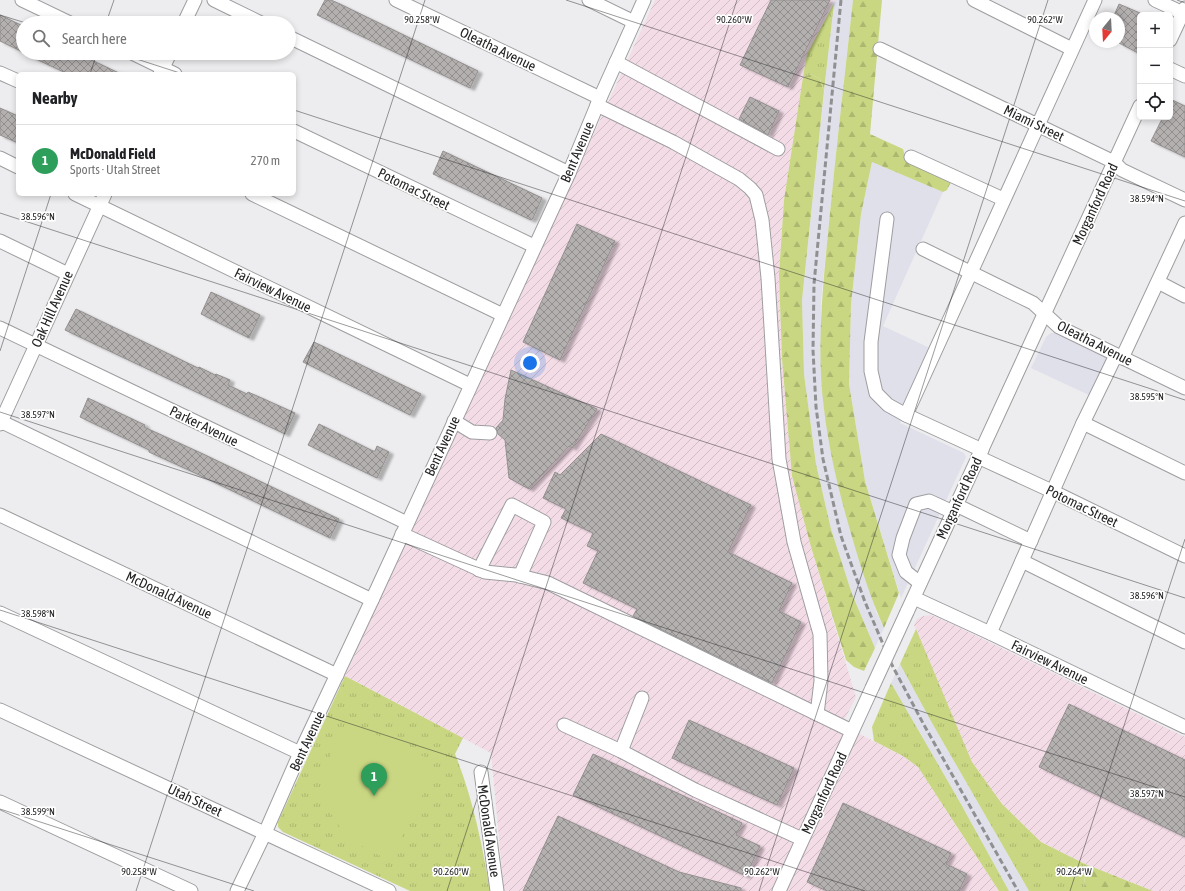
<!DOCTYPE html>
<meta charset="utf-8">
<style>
body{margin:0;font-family:"Asap Condensed",sans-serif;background:#f6f6f6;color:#202124}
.controls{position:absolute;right:12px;top:12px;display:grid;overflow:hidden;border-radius:6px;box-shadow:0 2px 6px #0003}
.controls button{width:36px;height:36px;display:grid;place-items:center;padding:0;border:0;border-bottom:1px solid #e0e0e0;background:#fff;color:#202124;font:20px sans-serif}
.compass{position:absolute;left:1089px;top:12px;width:36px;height:36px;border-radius:50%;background:#fff;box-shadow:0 2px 6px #0003;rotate:198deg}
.you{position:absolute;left:530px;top:363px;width:14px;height:14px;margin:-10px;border:3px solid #fff;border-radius:50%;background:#1a73e8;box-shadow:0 0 0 6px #1a73e833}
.badge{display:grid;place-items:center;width:26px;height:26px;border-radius:50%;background:#ea580c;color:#fff;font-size:13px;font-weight:700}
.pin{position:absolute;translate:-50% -33px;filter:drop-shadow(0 1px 2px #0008)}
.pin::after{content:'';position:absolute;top:21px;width:14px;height:12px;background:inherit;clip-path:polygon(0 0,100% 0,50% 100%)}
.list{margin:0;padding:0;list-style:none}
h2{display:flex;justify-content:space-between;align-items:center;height:52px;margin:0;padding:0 16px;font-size:17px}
h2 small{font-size:13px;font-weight:400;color:#757577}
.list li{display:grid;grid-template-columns:26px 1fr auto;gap:12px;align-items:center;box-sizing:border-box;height:72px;padding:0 16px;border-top:1px solid #e0e0e0}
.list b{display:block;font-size:15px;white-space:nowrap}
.list p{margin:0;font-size:13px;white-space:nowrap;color:#757577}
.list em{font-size:13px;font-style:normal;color:#757577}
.icon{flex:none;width:22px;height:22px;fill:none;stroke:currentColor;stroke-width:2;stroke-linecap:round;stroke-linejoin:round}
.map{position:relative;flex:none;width:1185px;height:891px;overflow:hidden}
.search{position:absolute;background:#fff;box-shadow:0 2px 6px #0003;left:16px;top:16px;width:280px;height:44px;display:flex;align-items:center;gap:10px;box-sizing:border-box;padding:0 14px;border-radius:22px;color:#757577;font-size:15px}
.panel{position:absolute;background:#fff;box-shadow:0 2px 6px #0003;left:16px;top:72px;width:280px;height:124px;border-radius:6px}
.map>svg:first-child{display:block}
.built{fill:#dfe0ea}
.industrial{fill:url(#industrial-furrows)}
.grass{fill:url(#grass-tufts)}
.forest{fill:url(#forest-firs)}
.pitch{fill:#c9d782}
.building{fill:url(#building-cross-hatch);stroke:#93908f;filter:url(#shadow)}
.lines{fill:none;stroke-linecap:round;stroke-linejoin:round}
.minor-casing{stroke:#9e9ea1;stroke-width:15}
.minor{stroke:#fff;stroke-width:13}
.rail{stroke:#909092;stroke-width:3;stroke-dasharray:6 3;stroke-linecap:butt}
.minor-bridge-casing{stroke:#9e9ea1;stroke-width:15;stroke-linecap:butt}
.minor-bridge{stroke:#fff;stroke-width:13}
.ticks{fill:none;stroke:#242425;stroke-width:1;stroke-opacity:0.45}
.labels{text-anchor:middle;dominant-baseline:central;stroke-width:3.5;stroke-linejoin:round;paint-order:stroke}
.street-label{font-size:14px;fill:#242425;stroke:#fff}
.ticks-label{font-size:10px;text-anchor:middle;fill:#242425;stroke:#fff;stroke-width:3.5;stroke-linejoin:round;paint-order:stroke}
</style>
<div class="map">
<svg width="1185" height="891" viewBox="0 0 1185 891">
<defs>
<pattern id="industrial-furrows" width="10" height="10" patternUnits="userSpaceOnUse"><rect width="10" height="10" fill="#f4dce7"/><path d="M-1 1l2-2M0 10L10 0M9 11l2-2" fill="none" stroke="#d1bdc6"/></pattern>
<pattern id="grass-tufts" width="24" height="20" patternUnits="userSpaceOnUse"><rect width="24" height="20" fill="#c9d782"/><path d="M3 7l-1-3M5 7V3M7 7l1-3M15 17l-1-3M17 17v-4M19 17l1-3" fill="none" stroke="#acb870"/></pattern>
<pattern id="forest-firs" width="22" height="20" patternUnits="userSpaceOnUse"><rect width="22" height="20" fill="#c9d782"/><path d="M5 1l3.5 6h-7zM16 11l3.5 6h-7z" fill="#acb870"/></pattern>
<pattern id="building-cross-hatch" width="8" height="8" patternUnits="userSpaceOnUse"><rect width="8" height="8" fill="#b3b0af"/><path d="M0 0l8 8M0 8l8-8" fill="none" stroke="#918f8e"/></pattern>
<filter id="shadow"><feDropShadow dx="4.5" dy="2.5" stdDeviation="1" flood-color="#0004"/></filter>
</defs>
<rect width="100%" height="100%" fill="#ededef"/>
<g class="built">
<path d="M834 0H853L835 163 821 301V358L824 409 876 612 884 628 875 648 852 594 831 529 816 464 804 374 802 300Z"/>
<path d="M872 162 943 192 883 326 932 349 900 423 964 453 966 457 901 598 865 481 849 384 851 304 861 214Z"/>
<path d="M1051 333H1054L1111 360 1093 397 1031 368 1046 337Z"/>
<path d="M900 664 932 723 1029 891H1009L957 797 891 683Z"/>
</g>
<g class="industrial">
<path d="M655 0H834L807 54 784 200 779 275 782 359 792 476 811 547 856 697 842 725 903 756 918 767 999 891H504L491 753 345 676Z"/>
<path d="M931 615 956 626 1185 737V891H1153L1085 864 1041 842 1002 804 972 762 914 625 917 619 923 616Z"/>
</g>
<g class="grass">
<path d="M834 3 824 91 820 79 811 74 803 77 807 54Z"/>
<path d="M916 629 972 762 1002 804 1041 842 1085 864 1084 891H1029L932 723 900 664Z"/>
<path d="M345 676 463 738 455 754C473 799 482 843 490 891H410L283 832 278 827V822Z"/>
<path d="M891 683 957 797 1009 891H999L918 767 903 756 874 741 872 727Z"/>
</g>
<g class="forest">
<path d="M853 0H882L870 134 903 149 905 156 952 180 947 190 943 192 872 162 861 214 851 304 849 384 865 481 899 593 884 628C871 599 861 568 852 537 840 496 829 452 824 409 816 347 823 285 829 223 836 149 845 74 853 0Z"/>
<path d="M811 74 820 79 824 91 802 300 804 374 816 464 831 529 852 594 875 648 864 671 854 667 846 660 811 547 792 476 782 359 779 275 784 200 803 77Z"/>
<path d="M1085 864 1153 891H1084Z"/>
</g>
<path class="pitch" d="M348 722 432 760 435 770 390 860C319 831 307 785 348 722Z"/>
<g class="building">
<path d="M325 0H331L340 4 478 71 470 88 317 15Z"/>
<path d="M771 0H830L788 87 740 65Z"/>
<path d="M1119 4 1140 13V54L1119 43V18H1113Z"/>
<path d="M0 15 23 26V52L0 41Z"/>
<path d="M23 53H77L121 74H68Z"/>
<path d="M750 97 779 111 768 135 739 119Z"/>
<path d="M1170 99 1185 106V157L1151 141 1163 117H1170Z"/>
<path d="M0 108 18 116V143L0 135Z"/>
<path d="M443 151 542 198 533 218 531 220 433 174Z"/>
<path d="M577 224 615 241 560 360 523 342Z"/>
<path d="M211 292 260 315 249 338 201 314Z"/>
<path d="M76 309 198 368 199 367 215 375 216 374 230 380 228 385 247 394 248 392 264 399 295 413 285 434 65 330Z"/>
<path d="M314 342 421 394 410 415 303 362Z"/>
<path d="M511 370 597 409 572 448 569 446 529 489 509 478 505 440 498 434 496 428 503 420 505 399Z"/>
<path d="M88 398 145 425 144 427 201 453 339 519 330 538 195 473 149 452V450L80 417Z"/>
<path d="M319 424 373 451H375L377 446 389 452 377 478 308 445Z"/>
<path d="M601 434 751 505 728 552 792 583 779 611 801 622 772 683 633 616 637 609 583 583 598 551 587 546 593 533 561 518 566 509 543 498 555 472 560 475Z"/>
<path d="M1069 704 1185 760V837L1039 767Z"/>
<path d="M689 720 794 768 777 805 672 758Z"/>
<path d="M593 754 742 823 736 835 760 846 746 876 573 795Z"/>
<path d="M843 803 951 853 946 864 967 874 959 891H827L807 882Z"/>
<path d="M558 816 679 872 741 888V891H523Z"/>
</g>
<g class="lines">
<defs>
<g id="minor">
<path d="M22 0 70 23"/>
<path d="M214 0 261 23"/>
<path d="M396 0 600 98"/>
<path d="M589 0 634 22"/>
<path d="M974 0 1072 49"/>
<path d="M1155 0 1185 14"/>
<path d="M184 23 195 0"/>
<path d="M289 37 569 173"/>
<path d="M1170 40 1185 8"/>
<path d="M880 49 1114 162 1122 170 1185 200"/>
<path d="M132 53 175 74"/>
<path d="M616 62 778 149"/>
<path d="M1170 69 1185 76"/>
<path d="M0 73 18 81"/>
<path d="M160 74 170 53"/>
<path d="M597 105 673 142 739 179 750 188 756 195 762 220 768 278 779 459 794 542 820 634 821 681 817 714"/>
<path d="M294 131 534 246"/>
<path d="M911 157 1003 199"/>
<path d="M0 158 18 167"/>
<path d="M75 194 470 385"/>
<path d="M252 194 503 315"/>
<path d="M887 219 871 342V371L876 393 888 405 906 415"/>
<path d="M0 241 68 274"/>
<path d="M923 249 1033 303 1059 327 1185 388"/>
<path d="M1158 282 1185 296"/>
<path d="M0 328 407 523"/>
<path d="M1122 358 1185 223"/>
<path d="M0 421 372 600"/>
<path d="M454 421 472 432 490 433"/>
<path d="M1083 423 1185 473"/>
<path d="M0 424 105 194"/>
<path d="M982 450 906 415 1095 0"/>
<path d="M978 457 1054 492 1185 556"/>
<path d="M956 505 1031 541"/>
<path d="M0 515 337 675"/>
<path d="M402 534 485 572 516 575 548 583 852 731"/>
<path d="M1022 561 1185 642"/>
<path d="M479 570 512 505 544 522 520 576"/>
<path d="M920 583 906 572 899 555 903 538 916 504 929 501 953 512"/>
<path d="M914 598 990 633 1185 727"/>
<path d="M907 612 1140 106"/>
<path d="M0 613 300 753"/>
<path d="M990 633 1083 423 1116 355"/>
<path d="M0 710 389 891"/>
<path d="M564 725 621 751 695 790 802 839"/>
<path d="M621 751 642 698"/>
<path d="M481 772 497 891"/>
<path d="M0 802 191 891"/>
<path d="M237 891 265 833 300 753 372 600 569 173 600 98 644 0"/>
<path d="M779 891 872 688"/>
</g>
</defs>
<use href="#minor" class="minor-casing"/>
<use href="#minor" class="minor"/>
<path class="rail" d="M841 0 814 284 813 350 816 407 823 459 841 536 865 602 892 665 924 725 1018 891"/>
<defs>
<path id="minor-bridge" d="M872 688 907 612"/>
</defs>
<use href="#minor-bridge" class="minor-bridge-casing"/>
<use href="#minor-bridge" class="minor-bridge"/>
</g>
<path class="ticks" d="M566 0 1185 201M1177 0 1185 3M0 15 26 23M106 23 114 0M118 53 183 74M90 74 97 53M294 110 1185 400M0 213 1185 598M0 351 51 194M0 412 1185 797M0 610 865 891M0 809 254 891M136 891 425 0M447 891 737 0M759 891 1048 0M1070 891 1185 539"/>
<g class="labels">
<g class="street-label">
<text transform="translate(498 49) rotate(26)">Oleatha Avenue</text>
<text transform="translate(1034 123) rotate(26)">Miami Street</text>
<text transform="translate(577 152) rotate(-67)">Bent Avenue</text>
<text transform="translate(414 189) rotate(26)">Potomac Street</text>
<text transform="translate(1095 204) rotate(-65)">Morganford Road</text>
<text transform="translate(273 290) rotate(26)">Fairview Avenue</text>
<text transform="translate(52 309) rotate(-66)">Oak Hill Avenue</text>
<text transform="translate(1095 343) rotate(27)">Oleatha Avenue</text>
<text transform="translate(204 426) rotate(26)">Parker Avenue</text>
<text transform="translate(442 446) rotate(-65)">Bent Avenue</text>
<text transform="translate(959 498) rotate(-65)">Morganford Road</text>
<text transform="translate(1082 506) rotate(26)">Potomac Street</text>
<text transform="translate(169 595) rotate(25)">McDonald Avenue</text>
<text transform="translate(1050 662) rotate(26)">Fairview Avenue</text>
<text transform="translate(307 741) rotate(-65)">Bent Avenue</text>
<text transform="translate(824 793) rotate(-65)">Morganford Road</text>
<text transform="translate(195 800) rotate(25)">Utah Street</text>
<text transform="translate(489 831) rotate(82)">McDonald Avenue</text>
</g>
</g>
<g class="ticks-label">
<text x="422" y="23">90.258°W</text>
<text x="734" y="23">90.260°W</text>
<text x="1045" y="23">90.262°W</text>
<text x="1147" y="202">38.594°N</text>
<text x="38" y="220">38.596°N</text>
<text x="1147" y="400">38.595°N</text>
<text x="38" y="418">38.597°N</text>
<text x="1147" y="599">38.596°N</text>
<text x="38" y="617">38.598°N</text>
<text x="1147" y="797">38.597°N</text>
<text x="38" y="815">38.599°N</text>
<text x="1074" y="875">90.264°W</text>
<text x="139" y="875">90.258°W</text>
<text x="451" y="875">90.260°W</text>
<text x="762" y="875">90.262°W</text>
</g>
</svg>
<div class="controls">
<button>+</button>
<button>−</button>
<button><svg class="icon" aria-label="locate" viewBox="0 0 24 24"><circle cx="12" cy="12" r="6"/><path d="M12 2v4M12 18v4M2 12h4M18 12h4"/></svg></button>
</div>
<svg class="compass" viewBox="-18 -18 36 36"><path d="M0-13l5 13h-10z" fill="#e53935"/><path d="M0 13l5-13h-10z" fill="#757577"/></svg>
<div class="you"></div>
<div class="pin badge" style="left:374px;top:796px;background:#2e9e5b">1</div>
<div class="search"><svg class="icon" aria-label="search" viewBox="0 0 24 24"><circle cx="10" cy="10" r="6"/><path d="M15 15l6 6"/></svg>Search here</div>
<section class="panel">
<h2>Nearby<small></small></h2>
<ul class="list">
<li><span class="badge" style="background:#2e9e5b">1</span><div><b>McDonald Field</b><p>Sports · Utah Street</p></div><em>270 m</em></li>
</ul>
</section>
</div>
